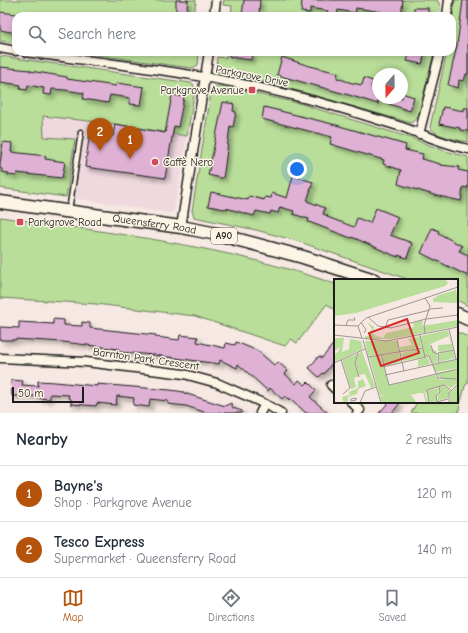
<!DOCTYPE html>
<meta charset="utf-8">
<style>
body{margin:0;font-family:"Comic Neue",sans-serif;background:#f6f6f7;color:#1f2937}
.compass{position:absolute;left:372px;top:68px;width:36px;height:36px;border-radius:50%;background:#fff;box-shadow:0 2px 6px #0003;rotate:200deg}
.scale{position:absolute;left:12px;bottom:10px;width:72px;box-sizing:border-box;padding-left:4px;border:2px solid #1c1c1c;border-top:0;font-size:11px;line-height:14px;white-space:nowrap;color:#1c1c1c;-webkit-text-stroke:3px #fcf5e5;paint-order:stroke}
.you{position:absolute;left:297px;top:169px;width:14px;height:14px;margin:-10px;border:3px solid #fff;border-radius:50%;background:#1a73e8;box-shadow:0 0 0 6px #1a73e833}
.badge{display:grid;place-items:center;width:26px;height:26px;border-radius:50%;background:#b45309;color:#fff;font-size:13px;font-weight:700}
.pin{position:absolute;translate:-50% -33px;filter:drop-shadow(0 1px 2px #0008)}
.pin::after{content:'';position:absolute;top:21px;width:14px;height:12px;background:inherit;clip-path:polygon(0 0,100% 0,50% 100%)}
.list{margin:0;padding:0;list-style:none}
h2{display:flex;justify-content:space-between;align-items:center;height:52px;margin:0;padding:0 16px;font-size:17px}
h2 small{font-size:13px;font-weight:400;color:#747a83}
.list li{display:grid;grid-template-columns:26px 1fr auto;gap:12px;align-items:center;box-sizing:border-box;height:56px;padding:0 16px;border-top:1px solid #e0e1e3}
.list b{display:block;font-size:15px;white-space:nowrap}
.list p{margin:0;font-size:13px;white-space:nowrap;color:#747a83}
.list em{font-size:13px;font-style:normal;color:#747a83}
.icon{flex:none;width:22px;height:22px;fill:none;stroke:currentColor;stroke-width:2;stroke-linecap:round;stroke-linejoin:round}
.map{position:relative;flex:none;width:468px;height:413px;overflow:hidden}
.search{position:absolute;background:#fff;box-shadow:0 2px 6px #0003;left:12px;right:12px;top:12px;height:44px;display:flex;align-items:center;gap:10px;box-sizing:border-box;padding:0 14px;border-radius:12px;color:#747a83;font-size:15px}
.sheet{height:164px;background:#fff}
nav{display:flex;justify-content:space-around;align-items:center;box-sizing:border-box;height:56px;border-top:1px solid #e0e1e3;background:#fff;font-size:11px;color:#747a83}
nav a{display:grid;justify-items:center;gap:2px}
nav .on{color:#b45309}
.map>svg:first-child{display:block}
.built{fill:#efd8de}
.green{fill:#b9de99;stroke:#6a7d5a;fill-rule:evenodd}
.building{fill:#dfb2d5;stroke:#1c1c1c;filter:url(#shadow)}
.lines{fill:none;stroke-linecap:round;stroke-linejoin:round}
.service-casing{stroke:#1c1c1c;stroke-width:7}
.minor-casing{stroke:#1c1c1c;stroke-width:11}
.primary-casing{stroke:#1c1c1c;stroke-width:15}
.service{stroke:#fcf5e5;stroke-width:4}
.minor{stroke:#fcf5e5;stroke-width:8}
.primary{stroke:#fcf5e5;stroke-width:12}
.poi-dot{fill:#d1495b;stroke:#fcf5e5;stroke-width:1.5}
.labels{text-anchor:middle;dominant-baseline:central;stroke-width:3;stroke-linejoin:round;paint-order:stroke}
.shield{fill:#fcf5e5;stroke:#5f5d58;stroke-width:1}
.shield-label{font-size:10px;font-weight:bold;fill:#1c1c1c}
.street-label{font-size:11px;fill:#1c1c1c;stroke:#fcf5e5}
.poi-label{font-size:11px;fill:#1c1c1c;stroke:#fcf5e5;text-anchor:start}
.inset-road{fill:none;stroke:#9f9693;stroke-width:1}
.view{fill:#d62828;fill-opacity:0.15;stroke:#d62828;stroke-width:2}
.inset-edge{fill:none;stroke:#1c1c1c;stroke-width:2}
</style>
<div class="map">
<svg width="468" height="413" viewBox="0 0 468 413">
<defs>
<filter id="shadow"><feDropShadow dx="3.5" dy="3.5" stdDeviation="2" flood-color="#0004"/></filter>
</defs>
<rect width="100%" height="100%" fill="#f6e8e2"/>
<filter id="ink" filterUnits="userSpaceOnUse"><feTurbulence type="fractalNoise" baseFrequency=".025" numOctaves="2"/><feDisplacementMap in="SourceGraphic" scale="8" xChannelSelector="R" yChannelSelector="G"/><feConvolveMatrix kernelMatrix="1 2 1 2 8 2 1 2 1" color-interpolation-filters="sRGB"/></filter>
<g filter="url(#ink)">
<path class="built" d="M42 116 115 124 187 136 174 210 169 213 66 197 75 139 44 137Z"/>
<g class="green">
<path d="M0 0H196L194 16H16V43L0 41Z"/>
<path d="M224 0H437L440 5 439 16H231L232 6 223 5Z"/>
<path d="M455 0H468V142C458 140 434 136 430 127L447 52H452V21Z"/>
<path d="M75 52H191L199 53 198 65 192 68Z"/>
<path d="M227 52H434L419 113 417 118 411 123 306 93 268 83 219 74 216 70 217 57 226 58ZM378 74H402V98H378Z"/>
<path d="M0 56 191 83 193 84 195 89 187 136 115 124 43 116 44 137 75 139 66 197 0 188Z"/>
<path d="M216 86H221L298 103 411 138 445 151 468 157V306L457 300V280H410L297 241 256 230 194 217 192 211 211 93 213 89Z"/>
<path d="M0 217C113 233 227 246 335 284V310L327 304 297 343 291 339 285 346 195 316 96 304 0 298Z"/>
<path d="M457 332 468 337V383L465 386 458 413H411L417 402H457Z"/>
</g>
<g class="building">
<path d="M176 0H188L186 16 176 14Z"/>
<path d="M244 0H260L259 15 242 16Z"/>
<path d="M302 0H403L401 16H382V12L356 8 355 13 338 10 337 16H327L328 11 310 8V13L301 12Z"/>
<path d="M463 0 468 1V74H466L464 81 459 80 458 88 448 85 457 45Z"/>
<rect x="414" y="8" width="14" height="8"/>
<path d="M0 12 16 14V33L0 30Z"/>
<path d="M230 52H252L251 60 229 57Z"/>
<path d="M410 52H425L422 64 407 61Z"/>
<path d="M282 57 306 65 338 73 337 78 352 83 362 85 364 78 373 81 371 87 378 89V98H402V93L414 97 410 111 378 100V104L349 95 277 75Z"/>
<path d="M0 67 30 70V71L67 77V79L116 86 117 83 144 87 141 105 129 104 130 98 110 95 108 103 83 99 84 93 65 90 52 89 51 95 43 94 44 88 28 85 27 90 20 89 21 85 0 82Z"/>
<path d="M172 95 184 97 178 127 174 126 165 178 85 167 90 132 113 136 115 124 165 133Z"/>
<path d="M223 102 234 104 233 111 236 112 233 127 230 126 225 165 223 178H221L208 175Z"/>
<path d="M264 107 336 125 406 145 405 150 423 154 422 159 440 164V165L459 167 458 170 468 172V188L463 187 461 201 434 195 398 184 401 170 383 164 384 160 330 144 332 137 262 119Z"/>
<path d="M443 107 464 111V108H468V131L460 130V128L439 124Z"/>
<path d="M3 142 12 143 11 152 46 156 45 159 65 162 62 178 17 173 16 176 8 175V173L2 172V169L0 168V164Z"/>
<path d="M293 176 313 182 307 201 325 208 323 214 328 216 327 217 354 227 357 218 370 223 376 208 398 217 390 235 412 243 407 258 398 255V257L393 255 352 237 351 238 309 222H308L309 219 293 214 294 211 280 207 278 213 271 211 270 214 256 211 254 216 226 208 225 209 208 206 211 192 248 200 249 196 264 200 265 197 271 198 272 193 287 198Z"/>
<path d="M432 228 439 231 438 233 462 246 459 251 468 255V276L421 253Z"/>
<path d="M53 319 64 320V325L82 326V322L90 323V328L156 335V337L179 340 180 335 198 337 197 342 225 348 226 343 235 345 236 342 258 351 275 366 278 362 288 371 285 374 296 384 299 380 305 385 308 382 316 390 310 397 328 413H306L290 398 289 400 285 396 282 399 270 388 268 391 238 364 237 368 220 360 219 364 154 355 119 352V349L63 342 15 339V340H0V327L19 328V322L53 324Z"/>
<path d="M335 342V359L324 374 323 373 319 377 309 368 319 356 322 358Z"/>
<path d="M11 380 23 381 22 385 38 386V381L55 382 97 386V384L170 390 184 392V393L225 406 231 403 233 408 242 411V413H207L186 406 168 404V401L150 399 149 407 133 405 134 398 117 396 116 405 97 403 96 406 71 404V399L68 398 69 395 50 394V399L38 398V396H12Z"/>
<path d="M389 402H401L392 413H379Z"/>
</g>
<g class="lines">
<defs>
<path id="service" d="M69 211 81 132"/>
<g id="minor">
<path d="M214 16 216 0"/>
<path d="M447 16 449 0"/>
<path d="M0 48 16 51"/>
<path d="M25 52C118 65 212 74 303 98 336 106 369 117 402 127 424 135 445 144 468 149"/>
<path d="M419 134 440 52"/>
<path d="M181 227 209 52"/>
<path d="M0 358 86 362 184 374 217 383 265 404 281 413"/>
<path d="M331 385 335 389"/>
<path d="M351 402 360 410 357 413"/>
<path d="M260 413 265 404"/>
</g>
<g id="primary">
<path id="s1" d="M0 202 181 227 217 234 303 257 374 280"/>
<path d="M457 314 468 319"/>
</g>
</defs>
<use href="#service" class="service-casing"/>
<use href="#minor" class="minor-casing"/>
<use href="#primary" class="primary-casing"/>
<use href="#service" class="service"/>
<use href="#minor" class="minor"/>
<use href="#primary" class="primary"/>
</g>
</g>
<g class="poi-dot">
<rect x="248" y="86" width="8" height="8" rx="2"/>
<circle cx="155" cy="162" r="4"/>
<rect x="16" y="218" width="8" height="8" rx="2"/>
</g>
<g class="labels">
<rect class="shield" x="211" y="228" width="26" height="16" rx="3"/>
<g class="shield-label">
<text x="224" y="236">A90</text>
</g>
<g class="street-label">
<text transform="translate(252 76) rotate(11)">Parkgrove Drive</text>
<text stroke="none"><textPath href="#s1" startOffset="156">Queensferry Road</textPath></text>
<text transform="translate(146 359) rotate(8)">Barnton Park Crescent</text>
</g>
<g class="poi-label">
<text x="244" y="90" text-anchor="end">Parkgrove Avenue</text>
<text x="163" y="162">Caffè Nero</text>
<text x="28" y="222">Parkgrove Road</text>
</g>
</g>
<g transform="translate(334 279)">
<rect width="124" height="124" fill="#f6e8e2"/>
<path d="M0 0H111L114 4 111 7 22 34 0 37ZM122 11 124 21 122 24 99 23V20L105 16ZM89 41 88 47 124 41V47L58 60H31V57H35L38 50 33 43 40 48 39 55 49 59 52 54 80 48 79 44ZM114 51 119 70 106 73 104 71V66L117 65 115 57 96 65 97 69 102 72 104 83 98 85 95 77 91 76 87 57ZM86 57 88 68 66 72V68L78 66 74 60ZM0 59H10L8 73 15 70 16 60 27 62 29 70 0 83V75L4 73 6 68 0 72ZM31 62H63L65 73 34 77ZM89 69 91 78 69 82 67 74ZM119 71 121 79 106 83 104 75ZM28 72 41 107 37 109 31 95 25 96 22 85 23 76ZM65 74 67 83 50 87 48 76ZM23 75 21 84 25 97 20 99 22 108 17 110 8 81ZM46 76 55 106 101 96 106 101 120 99 124 101V104L117 109 112 106 93 111 91 114 94 124H92L89 114H85L77 116 83 124H48L46 118 52 115 46 117 35 78ZM94 78 96 85 84 88V81ZM124 80V89L101 93 98 86ZM124 90V99L107 100 102 94ZM29 100 32 107 24 110 23 115 14 118V122L10 124 8 118 16 116 15 113 24 109V102ZM124 106V124H116V114ZM110 107 116 111 114 119 103 122 106 108ZM105 109 102 122 95 124 92 112Z" fill="#b9de99"/>
<path class="inset-road" d="M96 30 109 29M34 38 44 47 57 49 92 40 124 36M27 43 32 51 30 54M0 46 24 47 32 39 124 8M12 46 14 41H21L20 38M24 47 28 59M51 49 54 41 96 31M115 50 122 80M91 55 90 46 96 27 91 19M0 56 53 62 124 48M86 56 91 78M29 61 47 124M63 61 70 92M97 66 99 73 104 75M24 74 21 84 25 98M47 75 55 106 124 90M91 77H95L104 99 124 100M34 78 89 69M7 81 16 109 9 115M0 84 31 70M105 84 104 74 120 71M49 88 92 78M51 96 124 80M22 119V121L17 122V120ZM103 123 102 117 106 113 105 107M26 124 31 112 42 108M95 124 93 111 110 106 117 111M99 124 114 120M115 124V114L124 105"/>
<path class="view" d="M73 40 85 74 47 87 35 54Z"/>
<rect width="124" height="124" class="inset-edge"/>
</g>
</svg>
<svg class="compass" viewBox="-18 -18 36 36"><path d="M0-13l5 13h-10z" fill="#e53935"/><path d="M0 13l5-13h-10z" fill="#747a83"/></svg>
<div class="scale">50 m</div>
<div class="you"></div>
<div class="pin badge" style="left:130px;top:159px">1</div>
<div class="pin badge" style="left:100px;top:151px">2</div>
<div class="search"><svg class="icon" aria-label="search" viewBox="0 0 24 24"><circle cx="10" cy="10" r="6"/><path d="M15 15l6 6"/></svg>Search here</div>
</div>
<section class="sheet">
<h2>Nearby<small>2 results</small></h2>
<ul class="list">
<li><span class="badge">1</span><div><b>Bayne's</b><p>Shop · Parkgrove Avenue</p></div><em>120 m</em></li>
<li><span class="badge">2</span><div><b>Tesco Express</b><p>Supermarket · Queensferry Road</p></div><em>140 m</em></li>
</ul>
</section>
<nav>
<a class="on"><svg class="icon" aria-label="map" viewBox="0 0 24 24"><path d="M3 6l6-2 6 2 6-2v14l-6 2-6-2-6 2zM9 4v14M15 6v14"/></svg>Map</a>
<a><svg class="icon" aria-label="directions" viewBox="0 0 24 24"><path d="M12 3l9 9-9 9-9-9zM9 14v-3h6M13 9l2 2-2 2"/></svg>Directions</a>
<a><svg class="icon" aria-label="saved" viewBox="0 0 24 24"><path d="M7 4h10v16l-5-4-5 4z"/></svg>Saved</a>
</nav>
